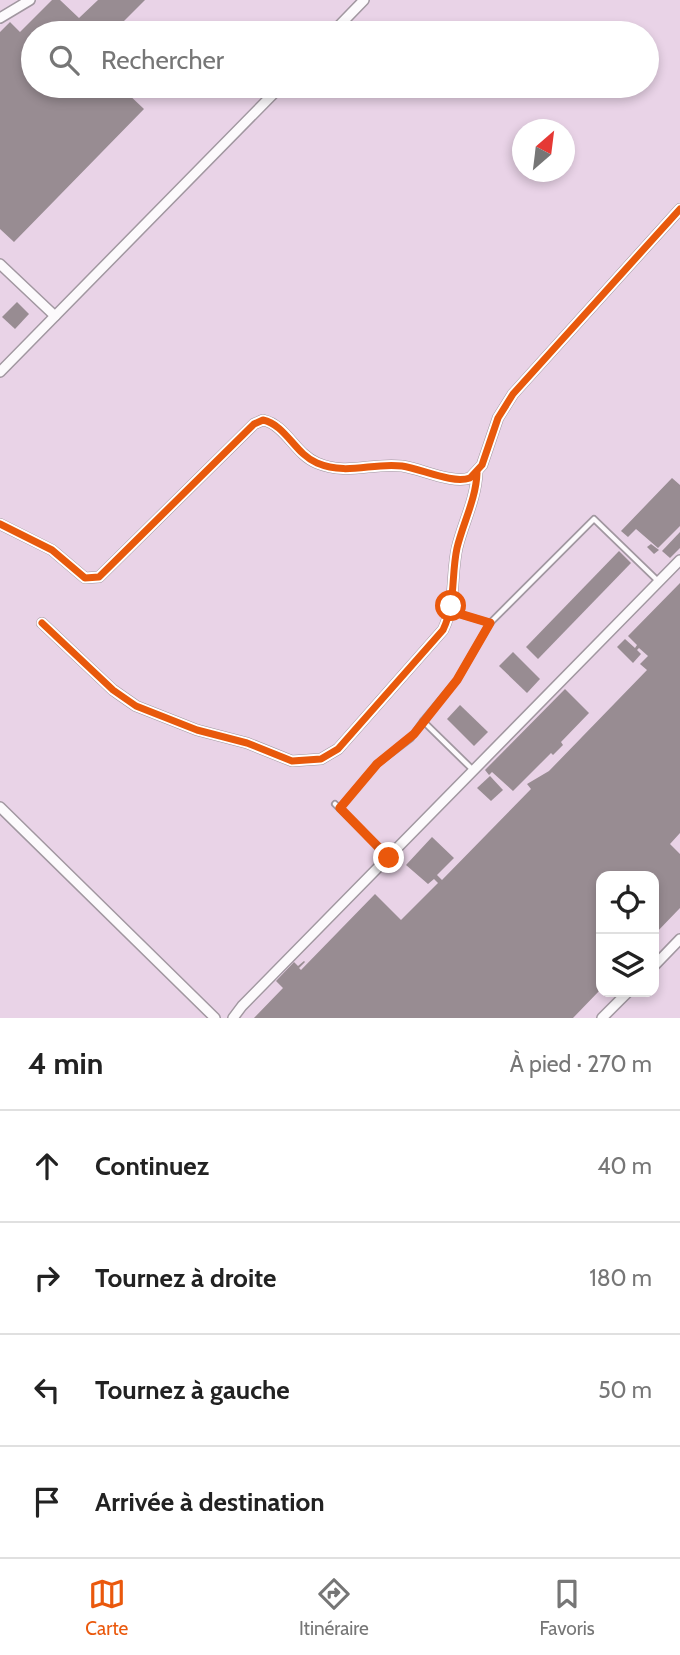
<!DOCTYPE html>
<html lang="fr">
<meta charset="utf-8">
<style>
body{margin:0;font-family:Cabin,sans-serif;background:#f6f6f6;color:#222}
.controls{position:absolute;right:21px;bottom:21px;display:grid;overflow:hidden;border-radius:14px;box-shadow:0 4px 10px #0003}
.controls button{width:63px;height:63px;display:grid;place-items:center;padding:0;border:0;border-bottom:2px solid #e0e0e0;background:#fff;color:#222;font:35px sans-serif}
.compass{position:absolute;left:512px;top:119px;width:63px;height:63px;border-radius:50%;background:#fff;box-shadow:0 4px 10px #0003;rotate:28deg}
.stop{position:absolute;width:21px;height:21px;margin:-16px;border:5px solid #ea580c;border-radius:50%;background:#fff}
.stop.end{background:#ea580c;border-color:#fff;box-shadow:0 2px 7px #0008}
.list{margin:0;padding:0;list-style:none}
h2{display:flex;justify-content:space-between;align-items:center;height:91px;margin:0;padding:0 28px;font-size:30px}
h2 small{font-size:23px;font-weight:400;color:#767676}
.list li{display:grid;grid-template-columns:46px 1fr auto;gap:21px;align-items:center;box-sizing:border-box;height:112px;padding:0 28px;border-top:2px solid #e0e0e0}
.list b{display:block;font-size:26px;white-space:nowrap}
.list em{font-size:23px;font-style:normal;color:#767676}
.icon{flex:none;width:38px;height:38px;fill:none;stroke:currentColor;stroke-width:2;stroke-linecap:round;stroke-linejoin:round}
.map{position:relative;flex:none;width:680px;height:1018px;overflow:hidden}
.search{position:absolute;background:#fff;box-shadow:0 4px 10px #0003;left:21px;right:21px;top:21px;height:77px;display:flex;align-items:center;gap:18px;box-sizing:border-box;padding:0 24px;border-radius:38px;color:#767676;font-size:26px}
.sheet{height:539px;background:#fff}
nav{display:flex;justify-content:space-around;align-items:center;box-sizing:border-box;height:98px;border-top:2px solid #e0e0e0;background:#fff;font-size:19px;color:#767676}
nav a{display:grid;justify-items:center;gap:4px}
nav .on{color:#ea580c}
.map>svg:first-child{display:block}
.built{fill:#e9d3e7;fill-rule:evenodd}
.building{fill:#988c92}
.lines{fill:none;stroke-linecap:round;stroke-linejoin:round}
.service-casing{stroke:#a197a0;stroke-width:8}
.minor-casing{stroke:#a197a0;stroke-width:12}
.service{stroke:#fcfafc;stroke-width:4.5}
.minor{stroke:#fcfafc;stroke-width:9}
.cycleway-casing{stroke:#fff;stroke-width:11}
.cycleway{stroke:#e8590c;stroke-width:7}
.route{stroke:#ea580c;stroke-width:9}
</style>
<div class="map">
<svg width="680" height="1018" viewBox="0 0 680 1018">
<rect width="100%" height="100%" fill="#eadde9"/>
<path class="built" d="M0 0H680V1018H0ZM33 33H647V86H33ZM522 130H564V172H522ZM601 876H654V992H601Z"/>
<g class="building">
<path d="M52 0H60L79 18 98 0H145L112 33H33V86H132L126 92 144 109 14 242 0 229V32L10 22 20 32Z"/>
<path d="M17 302 29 314 15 329 2 317Z"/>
<path d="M672 478 680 485V526L658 548 636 529 628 537 621 531Z"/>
<path d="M680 532V548L670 558 662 551Z"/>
<path d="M651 544 659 550 654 554 647 547Z"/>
<path d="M619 551 631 563 538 659 526 647Z"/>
<path d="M680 583V833L670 844 680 854V908L654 935V876H601V989L573 1018H254L283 988 276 981 294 962 298 966 304 961 305 962 299 968 301 970 375 894 401 920 438 883 434 879 428 884 406 865 432 837 454 858 437 875 442 880 531 789 527 784 549 771 647 670 640 664 648 656 639 648 637 650 641 654 633 663 617 647 625 639 635 648 637 645 628 636Z"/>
<path d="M513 652 540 679 527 693 499 666Z"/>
<path d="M565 689 589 713 561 742 563 745 553 755 551 753 513 791 492 772 489 775 485 770Z"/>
<path d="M460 705 488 732 474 746 447 719Z"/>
<path d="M490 776 503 790 491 801 477 788Z"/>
</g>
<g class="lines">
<defs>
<g id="service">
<path d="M450 611 490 623 594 519 658 581"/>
<path d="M473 770 423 721 457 680 490 623"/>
<path d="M335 804 389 857"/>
<path d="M340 808 377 764 411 738 423 721"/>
</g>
<g id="minor">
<path d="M0 18 30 0"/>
<path d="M332 33 364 0"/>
<path d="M0 264 55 316"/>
<path d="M0 372 281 86"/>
<path d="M0 524 52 550 85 578 99 577 254 424 263 420C286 425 295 454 317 463 348 476 372 462 402 466 422 469 452 484 470 478L482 465 498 418 513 394 680 209"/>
<path d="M42 623 113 690 136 706 197 730 247 743 292 761 321 759 338 749 443 630C456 603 451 576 457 548 463 523 476 499 477 473"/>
<path d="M0 807 215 1018"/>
<path d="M654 966 680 939"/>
<path d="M233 1018 242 1006 680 560"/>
<path d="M602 1018 628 992"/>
</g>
</defs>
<use href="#service" class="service-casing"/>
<use href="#minor" class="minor-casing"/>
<use href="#service" class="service"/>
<use href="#minor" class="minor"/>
<defs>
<g id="cycleway">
<path d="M0 524 52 550 85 578 99 577 254 424 263 420C286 425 295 454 317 463 348 476 372 462 402 466 422 469 452 484 470 478L482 465 498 418 513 394 680 209"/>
<path d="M42 623 113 690 136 706 197 730 247 743 292 761 321 759 338 749 443 630C456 603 451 576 457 548 463 523 476 499 477 473"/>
</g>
</defs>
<use href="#cycleway" class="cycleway-casing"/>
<use href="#cycleway" class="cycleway"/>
</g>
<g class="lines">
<path class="route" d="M389 858 340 808 377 764 414 734 457 680 490 623 450 611 451 606"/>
</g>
</svg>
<div class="controls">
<button><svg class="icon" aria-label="locate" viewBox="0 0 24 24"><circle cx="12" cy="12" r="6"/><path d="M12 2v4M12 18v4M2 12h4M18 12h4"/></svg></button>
<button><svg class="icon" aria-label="layers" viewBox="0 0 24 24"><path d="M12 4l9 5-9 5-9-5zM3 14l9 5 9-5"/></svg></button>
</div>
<svg class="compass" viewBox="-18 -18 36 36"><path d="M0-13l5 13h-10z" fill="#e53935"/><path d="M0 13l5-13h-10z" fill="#767676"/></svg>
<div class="stop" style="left:451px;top:606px"></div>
<div class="stop end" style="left:389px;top:858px"></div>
<div class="search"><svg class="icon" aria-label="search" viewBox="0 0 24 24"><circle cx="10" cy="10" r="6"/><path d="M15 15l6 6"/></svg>Rechercher</div>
</div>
<section class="sheet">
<h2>4 min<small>À pied · 270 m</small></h2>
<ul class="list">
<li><svg class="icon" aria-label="ahead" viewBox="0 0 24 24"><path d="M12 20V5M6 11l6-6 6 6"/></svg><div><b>Continuez</b></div><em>40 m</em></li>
<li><svg class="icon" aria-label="right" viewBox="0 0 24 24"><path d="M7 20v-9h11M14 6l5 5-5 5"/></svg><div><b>Tournez à droite</b></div><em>180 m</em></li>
<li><svg class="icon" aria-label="left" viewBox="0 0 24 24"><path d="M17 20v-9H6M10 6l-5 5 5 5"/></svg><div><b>Tournez à gauche</b></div><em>50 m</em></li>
<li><svg class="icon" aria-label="arrive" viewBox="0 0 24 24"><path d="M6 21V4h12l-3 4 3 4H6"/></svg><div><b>Arrivée à destination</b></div></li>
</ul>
</section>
<nav>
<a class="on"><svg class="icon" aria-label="map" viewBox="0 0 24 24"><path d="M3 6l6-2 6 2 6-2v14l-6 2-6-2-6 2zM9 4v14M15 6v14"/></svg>Carte</a>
<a><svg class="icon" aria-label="directions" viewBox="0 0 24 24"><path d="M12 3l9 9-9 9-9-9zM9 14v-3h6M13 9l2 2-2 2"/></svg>Itinéraire</a>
<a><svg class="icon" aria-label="saved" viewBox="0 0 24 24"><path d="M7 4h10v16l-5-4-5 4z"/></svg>Favoris</a>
</nav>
